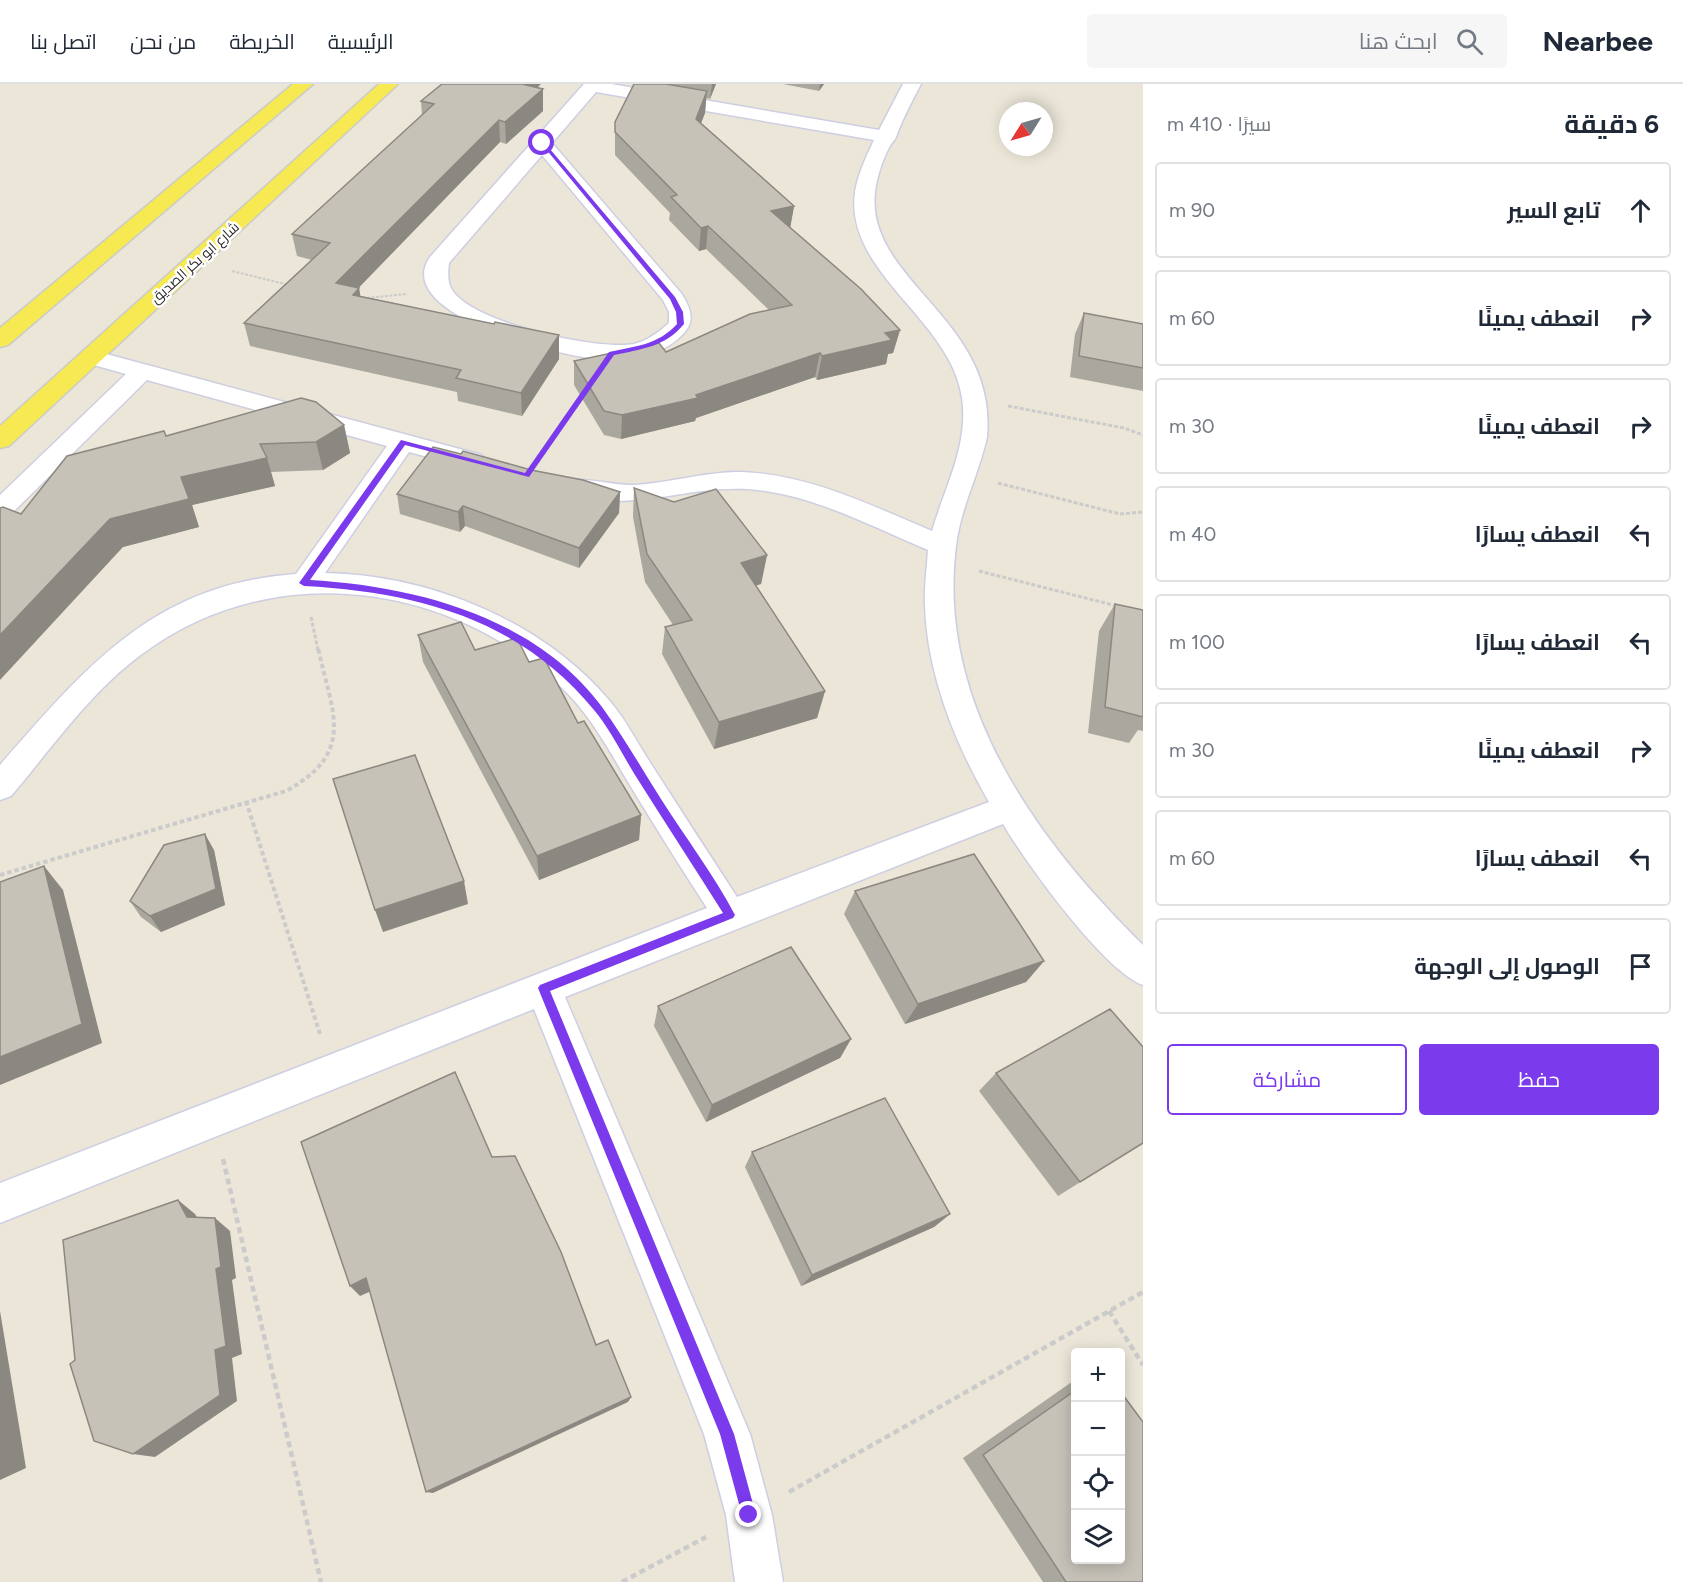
<!DOCTYPE html>
<html lang="ar">
<meta charset="utf-8">
<style>
body{margin:0;font-family:Figtree,Cairo,sans-serif;background:#f6f6f7;color:#1f2937;direction:rtl}
.controls{position:absolute;right:18px;bottom:18px;display:grid;overflow:hidden;border-radius:6px;box-shadow:0 3px 15px #0003}
.controls button{width:54px;height:54px;display:grid;place-items:center;padding:0;border:0;border-bottom:2px solid #e0e1e3;background:#fff;color:#1f2937;font:30px sans-serif}
.compass{position:absolute;left:999px;top:18px;width:54px;height:54px;border-radius:50%;background:#fff;box-shadow:0 3px 15px #0003;rotate:233deg}
.stop{position:absolute;width:18px;height:18px;margin:-14px;border:4px solid #7c3aed;border-radius:50%;background:#fff}
.stop.end{background:#7c3aed;border-color:#fff;box-shadow:0 2px 6px #0008}
.list{margin:0;padding:0;list-style:none}
h2{display:flex;justify-content:space-between;align-items:center;height:78px;margin:0;padding:0 24px;font-size:26px}
h2 small{font-size:20px;font-weight:400;color:#747a83}
.list li{display:grid;grid-template-columns:39px 1fr auto;gap:18px;align-items:center;box-sizing:border-box;height:96px;margin:0 12px 12px;padding:0 12px;border:2px solid #e0e1e3;border-radius:6px}
.list b{display:block;font-size:22px;white-space:nowrap}
.list em{font-size:20px;font-style:normal;color:#747a83}
.actions{display:flex;gap:12px;padding:18px 24px}
.actions a{flex:1;padding:14px 0;border:2px solid #7c3aed;border-radius:6px;text-align:center;font-size:21px;color:#7c3aed}
.actions .main{background:#7c3aed;color:#fff}
.icon{flex:none;width:33px;height:33px;fill:none;stroke:currentColor;stroke-width:2;stroke-linecap:round;stroke-linejoin:round}
.map{position:relative;flex:none;width:1143px;height:1498px;overflow:hidden;direction:ltr}
header{display:flex;align-items:center;gap:36px;box-sizing:border-box;height:84px;padding:0 30px;background:#fff;border-bottom:2px solid #e0e1e3}
header strong{font-size:28px}
nav{display:flex;gap:33px;margin-inline-start:auto;font-size:21px}
.search{width:420px;height:54px;background:#f6f6f7;display:flex;align-items:center;gap:15px;box-sizing:border-box;padding:0 21px;border-radius:6px;color:#747a83;font-size:22px}
main{display:flex}
aside{flex:1;background:#fff}
.map>svg:first-child{display:block}
.lines{fill:none;stroke-linecap:round;stroke-linejoin:round}
.minor-casing{stroke:#cecee2;stroke-width:3}
.major-casing{stroke:#cbcbcb;stroke-width:3}
.path-far3{stroke:#cbcbcb;stroke-width:2;stroke-dasharray:3 1.5;stroke-linecap:butt}
.path-far2{stroke:#cbcbcb;stroke-width:3;stroke-dasharray:4 2;stroke-linecap:butt}
.path-far1{stroke:#cbcbcb;stroke-width:4;stroke-dasharray:4.5 3;stroke-linecap:butt}
.path{stroke:#cbcbcb;stroke-width:4.5;stroke-dasharray:6 4;stroke-linecap:butt}
.minor{fill:#fff;fill-rule:evenodd}
.major{fill:#f6e952;fill-rule:evenodd}
.wall{fill:#aaa79e}
.shaded-wall{fill:#8b8881}
.building{fill:#c6c2b8;stroke:#8b8881;stroke-width:1.5}
.route{fill:#7c3aed}
.labels{text-anchor:middle;dominant-baseline:central;stroke-width:5;stroke-linejoin:round;paint-order:stroke}
.far-street-label{font-size:14px;fill:#282828;stroke:#fff}
</style>
<header>
<strong>Nearbee</strong>
<div class="search"><svg class="icon" aria-label="search" viewBox="0 0 24 24"><circle cx="10" cy="10" r="6"/><path d="M15 15l6 6"/></svg>ابحث هنا</div>
<nav><a>الرئيسية</a><a>الخريطة</a><a>من نحن</a><a>اتصل بنا</a></nav>
</header>
<main>
<aside>
<h2>6 دقيقة<small>سيرًا · 410 m</small></h2>
<ul class="list">
<li><svg class="icon" aria-label="ahead" viewBox="0 0 24 24"><path d="M12 20V5M6 11l6-6 6 6"/></svg><div><b>تابع السير</b></div><em>90 m</em></li>
<li><svg class="icon" aria-label="right" viewBox="0 0 24 24"><path d="M7 20v-9h11M14 6l5 5-5 5"/></svg><div><b>انعطف يمينًا</b></div><em>60 m</em></li>
<li><svg class="icon" aria-label="right" viewBox="0 0 24 24"><path d="M7 20v-9h11M14 6l5 5-5 5"/></svg><div><b>انعطف يمينًا</b></div><em>30 m</em></li>
<li><svg class="icon" aria-label="left" viewBox="0 0 24 24"><path d="M17 20v-9H6M10 6l-5 5 5 5"/></svg><div><b>انعطف يسارًا</b></div><em>40 m</em></li>
<li><svg class="icon" aria-label="left" viewBox="0 0 24 24"><path d="M17 20v-9H6M10 6l-5 5 5 5"/></svg><div><b>انعطف يسارًا</b></div><em>100 m</em></li>
<li><svg class="icon" aria-label="right" viewBox="0 0 24 24"><path d="M7 20v-9h11M14 6l5 5-5 5"/></svg><div><b>انعطف يمينًا</b></div><em>30 m</em></li>
<li><svg class="icon" aria-label="left" viewBox="0 0 24 24"><path d="M17 20v-9H6M10 6l-5 5 5 5"/></svg><div><b>انعطف يسارًا</b></div><em>60 m</em></li>
<li><svg class="icon" aria-label="arrive" viewBox="0 0 24 24"><path d="M6 21V4h12l-3 4 3 4H6"/></svg><div><b>الوصول إلى الوجهة</b></div></li>
</ul>
<div class="actions"><a class="main">حفظ</a><a>مشاركة</a></div>
</aside>
<div class="map">
<svg width="1143" height="1498" viewBox="0 0 1143 1498">
<rect width="100%" height="100%" fill="#ebe6d8"/>
<g class="lines">
<defs>
<path id="minor" d="M584 0H611L879 46 903 0H921C912 17 902 36 896 53 896 54 892 59 891 60 883 74 877 92 875 108 865 197 998 235 987 353 979 390 960 425 956 462 936 619 1037 757 1143 861V901C1104 887 1026 779 1003 740L565 913 750 1350 772 1431 783 1498H735L726 1431 704 1350 534 925 0 1139V1099L707 824C681 784 656 744 631 703 610 668 591 631 560 602 445 496 269 475 142 570 90 608 52 664 11 712L0 716V681C87 582 154 500 296 490L387 362 147 296 9 432 0 435V411L126 290 83 278 79 273 83 268H99L482 371 486 377 482 383 473 385 409 368 325 489C429 491 540 536 608 615 626 635 638 661 653 683 681 727 709 770 737 813L989 718C955 659 927 590 925 521 924 503 927 484 928 466 870 442 811 409 747 405 682 402 635 429 566 410L562 404 566 398C587 392 612 402 634 401 668 399 701 389 735 388 804 388 870 421 932 447 945 403 969 360 962 314 951 235 844 189 855 108 858 90 866 73 874 56L596 8 552 59 681 209C692 226 696 239 680 253 661 271 633 276 608 276 573 276 389 233 430 173ZM542 71 663 216 669 228V239C659 248 647 257 634 260 597 267 473 239 452 206 447 198 448 188 449 179Z"/>
<g id="major">
<path d="M293 0H313L8 261 0 263V244Z"/>
<path d="M379 0H398L9 362 0 364V342Z"/>
</g>
</defs>
<use href="#minor" class="minor-casing"/>
<use href="#major" class="major-casing"/>
<g class="path-far3">
<path d="M232 187 289 201"/>
<path d="M367 214 407 210"/>
</g>
<g class="path-far2">
<path d="M1008 322 1124 344 1143 351"/>
<path d="M528 389 584 309"/>
<path d="M998 399 1120 430 1143 428"/>
<path d="M979 487 1117 522"/>
<path d="M311 533 318 566"/>
</g>
<g class="path-far1">
<path d="M246 717 320 950"/>
<path d="M0 791 286 707C357 668 332 629 318 564"/>
</g>
<g class="path">
<path d="M223 1075 321 1498"/>
<path d="M1109 1227 1143 1281"/>
<path d="M789 1408 1143 1208"/>
<path d="M622 1498 706 1453"/>
</g>
<use href="#minor" class="minor"/>
<use href="#major" class="major"/>
</g>
<g class="wall">
<path d="M634 0H716L710 15 706 14 705 29 701 39 794 122 790 144 900 246 893 269 888 270 886 280 817 296 815 293 696 334 695 337 621 355 604 351 574 301V277L666 268 769 226 706 165 699 167 669 136 670 129 615 71V38Z"/>
<path d="M783 0H824L819 7Z"/>
<path d="M537 4 543 27 506 60 500 58 358 204H359L360 212 494 240 559 251V275L522 332 458 317 457 308 250 262 244 239 312 176 297 172 292 150 422 31 421 17Z"/>
<path d="M1084 229 1143 240V307L1070 293 1075 250Z"/>
<path d="M344 341 350 369 323 386 271 388 275 402 192 421 199 443 123 463 21 430 166 352Z"/>
<path d="M461 370 531 386 620 408 619 429 579 484 465 442 460 448 400 430 397 410Z"/>
<path d="M634 404 767 471 761 500 756 501 825 607 817 634 714 665 662 570 665 543 673 541 645 498 633 433Z"/>
<path d="M1115 520 1143 526V647L1138 646 1129 659 1088 649 1099 547Z"/>
<path d="M418 551 475 566 529 578 578 639 641 731 639 756 539 796 423 578Z"/>
<path d="M214 766 225 821 161 848 141 833 130 817Z"/>
<path d="M855 807 1044 877 1026 898 905 940 844 830Z"/>
<path d="M658 922 851 955 840 974 706 1038 654 942Z"/>
<path d="M996 989 1143 1059 1058 1112 979 1007Z"/>
<path d="M752 1068 950 1130 934 1143 801 1202 745 1083Z"/>
<path d="M1076 1295V1476L1143 1498H1043L963 1374Z"/>
</g>
<g class="shaded-wall">
<path d="M519 0H541L520 21Z"/>
<path d="M712 0H716L710 15Z"/>
<path d="M820 0H824L819 7Z"/>
<path d="M543 5V27L506 60 505 38Z"/>
<path d="M707 7 705 29 694 57 696 35Z"/>
<path d="M499 36 500 58 341 222 336 199Z"/>
<path d="M794 122 790 145 771 127Z"/>
<path d="M708 142 706 165 699 167 701 144Z"/>
<path d="M359 204 363 227 353 211Z"/>
<path d="M900 246 893 269 888 270 886 280 817 296 822 272 885 249Z"/>
<path d="M559 251V275L522 332 521 309Z"/>
<path d="M820 269 815 293 696 334 695 337 621 355 622 331 696 311Z"/>
<path d="M344 341 350 369 323 386 316 358Z"/>
<path d="M267 374 275 402 192 421 199 443 123 463 0 596V551L110 435 181 393Z"/>
<path d="M620 408 619 429 579 484V464Z"/>
<path d="M463 422 465 442 460 448 458 428Z"/>
<path d="M767 471 761 500 736 508 741 479Z"/>
<path d="M825 607 817 634 714 665 719 638Z"/>
<path d="M641 731 639 756 539 796 537 772Z"/>
<path d="M205 750 214 766 225 821 161 848 150 832Z"/>
<path d="M44 782 63 806 102 959 0 1001V973Z"/>
<path d="M464 797 468 820 383 848 375 826Z"/>
<path d="M1044 877 1026 898 905 940 918 920Z"/>
<path d="M851 955 840 974 706 1038 712 1021Z"/>
<path d="M178 1116 195 1130 204 1146 187 1133Z"/>
<path d="M950 1130 934 1143 801 1202 812 1191Z"/>
<path d="M215 1134 230 1147 236 1194 232 1196 242 1270 232 1274 237 1317 155 1373 133 1370 215 1266 216 1185Z"/>
<path d="M366 1194 376 1205 360 1212 350 1202Z"/>
<path d="M0 1227 26 1384 0 1396Z"/>
<path d="M631 1313 628 1318 433 1409 426 1408Z"/>
</g>
<g class="building">
<path d="M442 0H522L543 5 505 38 499 36 336 199 359 204 353 211 494 240 495 238 559 251 521 309 456 294 461 286 244 239 330 159 292 150 434 20 421 17Z"/>
<path d="M634 0H666L707 7 696 35 794 122 771 127 861 205 900 246 885 249 892 256 822 272 820 269 696 311 698 314 622 331 604 327 574 277 659 259 666 268 750 230 792 221 708 142 701 144 671 113 677 111 615 48V38Z"/>
<path d="M1084 229 1143 240V284L1079 272Z"/>
<path d="M301 314 316 318 344 341 316 358 260 360 267 374 181 393 189 415 110 435 0 551V424L3 423 21 430 67 372 164 347 166 352Z"/>
<path d="M433 363 461 370 463 367 531 386 583 396 620 408 579 464 463 422 458 428 397 410Z"/>
<path d="M634 404 674 418 716 405 767 471 741 479 825 607 719 638 665 543 692 536 647 470Z"/>
<path d="M1115 520 1143 526V633L1105 623Z"/>
<path d="M461 538 475 566 517 554 529 578 544 574 578 639 584 637 641 731 537 772 418 551Z"/>
<path d="M415 671 464 797 375 826 333 695Z"/>
<path d="M205 750 216 805 150 832 130 817 164 761Z"/>
<path d="M974 770 1044 877 918 920 855 807Z"/>
<path d="M44 782 82 940 0 973V798Z"/>
<path d="M791 863 851 955 712 1021 658 922Z"/>
<path d="M1110 925 1143 963V1059L1080 1098 996 989Z"/>
<path d="M455 988 492 1073 515 1072 561 1168 596 1261 608 1256 631 1313 426 1408 366 1194 350 1202 301 1058Z"/>
<path d="M885 1014 950 1130 812 1191 752 1068Z"/>
<path d="M178 1116 187 1133 215 1134 221 1183 216 1185 226 1262 215 1266 220 1311 133 1370 94 1357 70 1280 75 1276 63 1156Z"/>
<path d="M1076 1306V1476H1120V1307L1143 1338V1498H1066L983 1371Z"/>
</g>
<path class="route" d="M540 58H544L675 213 683 228 684 240C665 263 642 265 614 271L529 393 405 361 310 496C415 502 536 533 602 623 623 652 642 685 661 715 685 753 714 791 735 831L733 834 550 907 734 1350 756 1431 749 1437 742 1431 720 1350 538 904 540 901 723 829C694 783 664 737 635 691 622 670 610 645 594 626 520 535 416 508 304 502L299 499 401 356 525 389 609 268C636 262 658 261 677 240L676 228 670 215Z"/>
<g class="labels">
<g class="far-street-label">
<text transform="translate(195 179) rotate(-42)">شارع ابو بكر الصديق</text>
</g>
</g>
</svg>
<div class="controls">
<button>+</button>
<button>−</button>
<button><svg class="icon" aria-label="locate" viewBox="0 0 24 24"><circle cx="12" cy="12" r="6"/><path d="M12 2v4M12 18v4M2 12h4M18 12h4"/></svg></button>
<button><svg class="icon" aria-label="layers" viewBox="0 0 24 24"><path d="M12 4l9 5-9 5-9-5zM3 14l9 5 9-5"/></svg></button>
</div>
<svg class="compass" viewBox="-18 -18 36 36"><path d="M0-13l5 13h-10z" fill="#e53935"/><path d="M0 13l5-13h-10z" fill="#747a83"/></svg>
<div class="stop" style="left:542px;top:59px"></div>
<div class="stop end" style="left:749px;top:1431px"></div>
</div>
</main>
